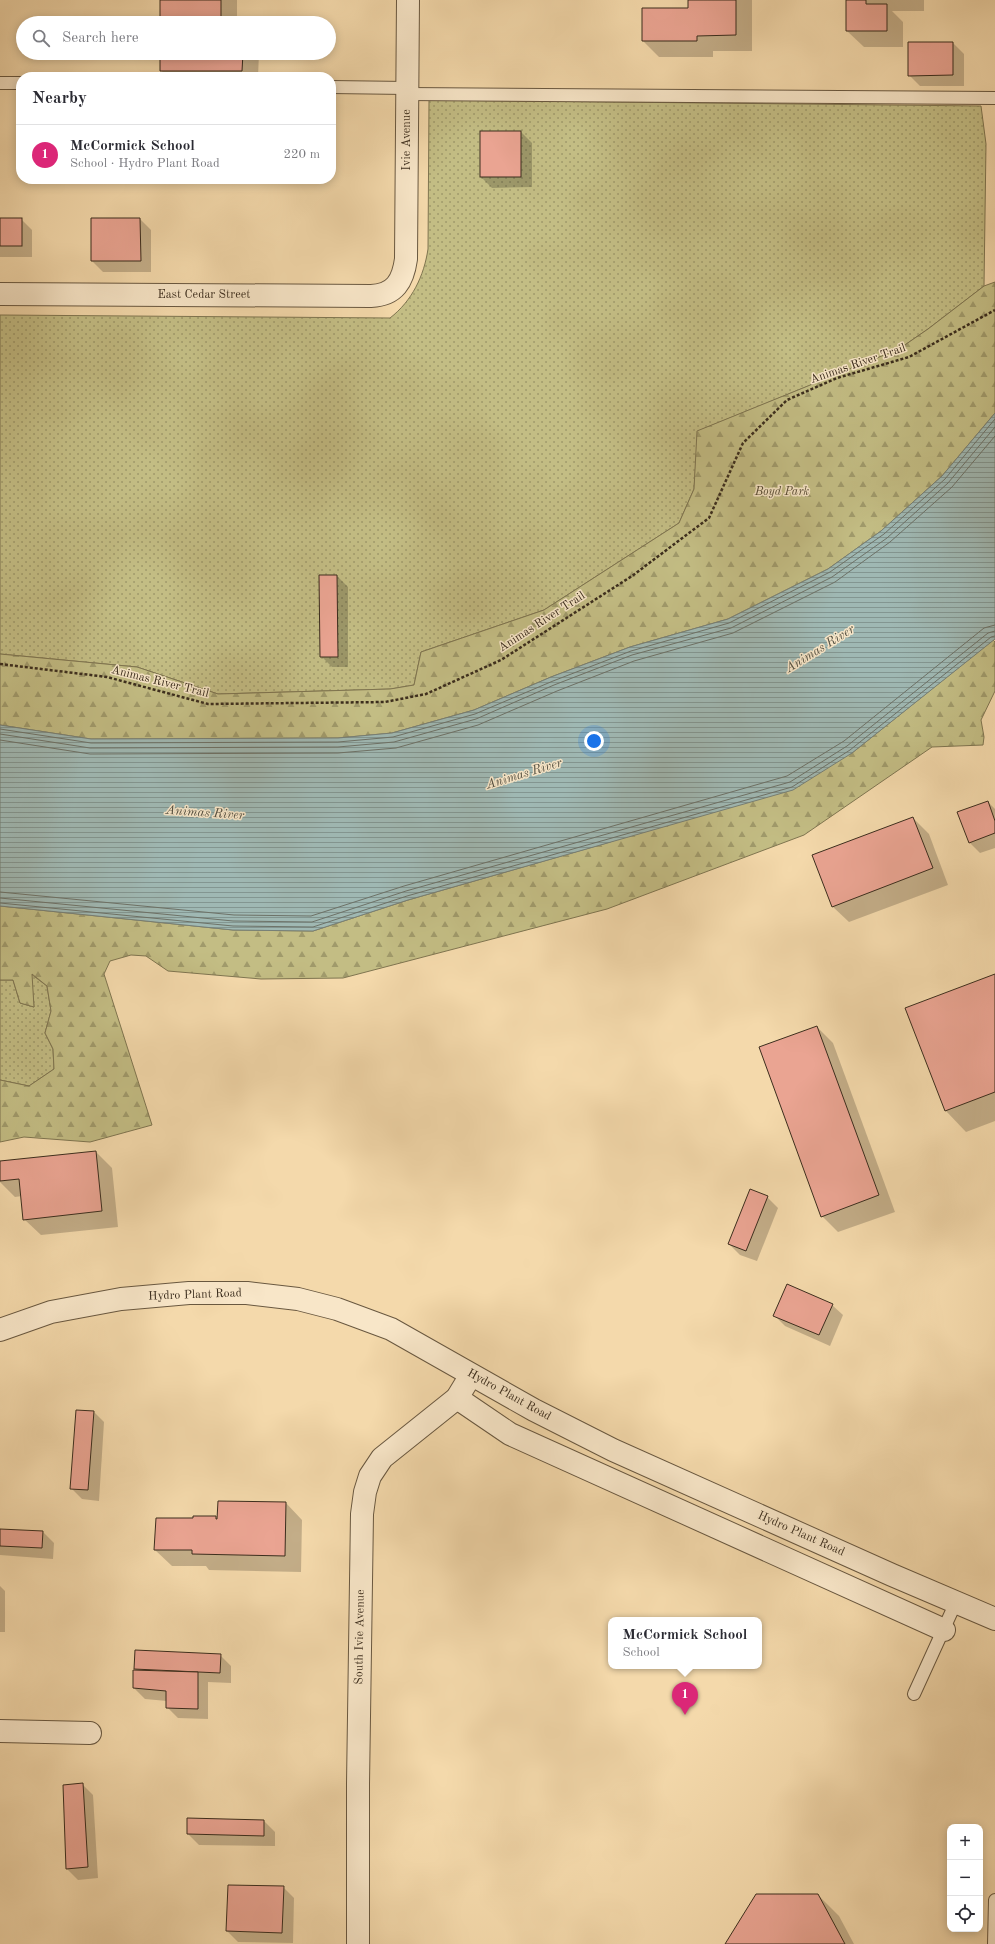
<!DOCTYPE html>
<meta charset="utf-8">
<style>
body{margin:0;font-family:"Old Standard TT",serif;background:#f2f2f3;color:#2b2b33}
.controls{position:absolute;right:12px;bottom:12px;display:grid;overflow:hidden;border-radius:8px;box-shadow:0 2px 10px #0003}
.controls button{width:36px;height:36px;display:grid;place-items:center;padding:0;border:0;border-bottom:1px solid #e1e1e2;background:#fff;color:#2b2b33;font:20px sans-serif}
.you{position:absolute;left:594px;top:741px;width:14px;height:14px;margin:-10px;border:3px solid #fff;border-radius:50%;background:#1a73e8;box-shadow:0 0 0 6px #1a73e833}
.badge{display:grid;place-items:center;width:26px;height:26px;border-radius:50%;background:#db2777;color:#fff;font-size:13px;font-weight:700}
.pin{position:absolute;translate:-50% -33px;filter:drop-shadow(0 1px 2px #0008)}
.pin::after{content:'';position:absolute;top:21px;width:14px;height:12px;background:inherit;clip-path:polygon(0 0,100% 0,50% 100%)}
.popup{position:absolute;left:608px;top:1617px;width:154px;height:52px;box-sizing:border-box;display:grid;place-content:center;border-radius:8px;background:#fff;filter:drop-shadow(0 1px 3px #0005);font-size:13px;white-space:nowrap;color:#7c7c81}
.popup b{font-size:15px;color:#2b2b33}
.popup::after{content:'';position:absolute;left:50%;top:100%;margin-left:-8px;border:8px solid transparent;border-top-color:#fff}
.list{margin:0;padding:0;list-style:none}
h2{display:flex;justify-content:space-between;align-items:center;height:52px;margin:0;padding:0 16px;font-size:17px}
h2 small{font-size:13px;font-weight:400;color:#7c7c81}
.list li{display:grid;grid-template-columns:26px 1fr auto;gap:12px;align-items:center;box-sizing:border-box;height:60px;padding:0 16px;border-top:1px solid #e1e1e2}
.list b{display:block;font-size:15px;white-space:nowrap}
.list p{margin:0;font-size:13px;white-space:nowrap;color:#7c7c81}
.list em{font-size:13px;font-style:normal;color:#7c7c81}
.icon{flex:none;width:22px;height:22px;fill:none;stroke:currentColor;stroke-width:2;stroke-linecap:round;stroke-linejoin:round}
.map{position:relative;flex:none;width:995px;height:1944px;overflow:hidden}
.search{position:absolute;background:#fff;box-shadow:0 2px 10px #0003;left:16px;top:16px;width:320px;height:44px;display:flex;align-items:center;gap:10px;box-sizing:border-box;padding:0 14px;border-radius:22px;color:#7c7c81;font-size:15px}
.panel{position:absolute;background:#fff;box-shadow:0 2px 10px #0003;left:16px;top:72px;width:320px;height:112px;border-radius:16px}
.map>svg:first-child{display:block}
.grass{fill:url(#grass-dots);stroke:#7f7550}
.forest{fill:url(#forest-firs);stroke:#7f7550}
.water{fill:url(#water-rules);stroke:#778077}
.shadow{fill:#0003}
.lines{fill:none;stroke-linecap:round;stroke-linejoin:round}
.shore{stroke:#6d7268;stroke-width:1}
.building{fill:#eaa492;stroke:#3b2d1d}
.service-casing{stroke:#695840;stroke-width:14}
.minor-casing{stroke:#695840;stroke-width:24}
.tertiary-casing{stroke:#695840;stroke-width:24}
.path{stroke:#3b2d1d;stroke-width:2.5;stroke-dasharray:3 2;stroke-linecap:butt}
.service{stroke:#f8e6c8;stroke-width:12}
.minor{stroke:#f8e6c8;stroke-width:22}
.tertiary{stroke:#f8e6c8;stroke-width:22}
.labels{text-anchor:middle;dominant-baseline:central;stroke-width:3;stroke-linejoin:round;paint-order:stroke}
.street-label{font-size:12px;fill:#3b2d1d;stroke:#f8e6c8}
.park-label{font-size:12px;font-style:italic;fill:#564a32;stroke:#f8e6c8}
.water-label{font-size:13px;font-style:italic;fill:#545042;stroke:#f8e6c8}
</style>
<div class="map">
<svg width="995" height="1944" viewBox="0 0 995 1944">
<defs>
<pattern id="grass-dots" width="8" height="8" patternUnits="userSpaceOnUse"><rect width="8" height="8" fill="#c3bd84"/><path d="M2 2h.1M6 6h.1" fill="none" stroke="#a09a6b" stroke-width="1.8" stroke-linecap="round"/></pattern>
<pattern id="forest-firs" width="22" height="20" patternUnits="userSpaceOnUse"><rect width="22" height="20" fill="#c3bd84"/><path d="M5 1l3.5 6h-7zM16 11l3.5 6h-7z" fill="#a09a6b"/></pattern>
<pattern id="water-rules" width="6" height="5" patternUnits="userSpaceOnUse"><rect width="6" height="5" fill="#9fb8b3"/><path d="M0 2.5h6" fill="none" stroke="#839691"/></pattern>
</defs>
<rect width="100%" height="100%" fill="#f4d9ab"/>
<filter id="stains"><feTurbulence type="fractalNoise" baseFrequency=".005" numOctaves="4"/><feColorMatrix values="0 0 0 0 .2 0 0 0 0 .09 0 0 0 0 .02 0 0 0 .5 -.17"/></filter>
<radialGradient id="worn" r=".72"><stop offset=".6" stop-color="#630" stop-opacity="0"/><stop offset="1" stop-color="#630" stop-opacity=".3"/></radialGradient>
<g class="grass">
<path d="M429 100 981 106 986 144 984 286 928 329 899 349 698 431 694 489 679 523 544 610 421 652 414 685 391 689 218 694 137 667 0 654V315L390 318C412 301 424 276 428 249Z"/>
<path d="M31 974 47 986 51 1011 45 1033 53 1049 54 1069 29 1086 0 1080V980H13L20 1003 34 1007Z"/>
</g>
<g class="forest">
<path d="M995 282V413L942 476 881 531 828 569 728 619 630 647 551 677 474 710 392 733 338 738 91 739 0 725V654L137 667 218 694 390 689 414 685 421 652 544 610 679 523 694 489 697 431 899 349 928 329 984 286Z"/>
<path d="M993 640 995 642V691L981 720 984 737 983 745 932 747 804 835 607 909 343 978 261 979 168 971 146 956 131 955 110 961 104 974 152 1125 90 1142 24 1137 0 1142V1080L29 1086 54 1069 53 1049 45 1033 51 1011 47 986 32 974 34 1007 20 1003 13 980H0V906L233 930 313 931 408 900 610 842 852 753Z"/>
</g>
<path class="water" d="M995 413V639L852 753 793 790 408 900 313 931 233 930 0 906V725L91 739 338 738 392 733 474 710 551 677 630 647 728 619 828 569 881 531 942 476Z"/>
<g class="shadow">
<path d="M161 0H237V19H242L247 23H161Z"/>
<path d="M689 0H752V51H713V57H659L643 41V9H689Z"/>
<path d="M847 0H924V11H892L903 22V47H864L847 31Z"/>
<path d="M909 43H953L964 54V86H920L909 75Z"/>
<path d="M161 53H259L258 77H167L161 70Z"/>
<path d="M521 132 532 143V187L492 188 481 177Z"/>
<path d="M0 219H21L32 230V257H0Z"/>
<path d="M92 219H140L151 230V272H103L92 261Z"/>
<path d="M337 576 348 587V667H332L321 656Z"/>
<path d="M988 802 995 809V848L980 853 969 842Z"/>
<path d="M913 818 929 834 948 885 849 922 832 906Z"/>
<path d="M995 975V1121L966 1132 946 1111Z"/>
<path d="M817 1027 833 1043 895 1212 838 1232 822 1216Z"/>
<path d="M96 1152 112 1168 118 1227 41 1235 24 1219 22 1196 15 1197 0 1182V1162Z"/>
<path d="M767 1197 778 1208 757 1261 740 1255 729 1244Z"/>
<path d="M832 1305 843 1315 830 1346 785 1326 774 1315Z"/>
<path d="M93 1411 104 1422 99 1501 82 1499 71 1488Z"/>
<path d="M286 1503 302 1520 301 1572 209 1570 206 1566H172L155 1550 157 1519 215 1517 218 1520Z"/>
<path d="M0 1530 43 1532 54 1543 53 1559 0 1555Z"/>
<path d="M0 1586 5 1591V1632H0Z"/>
<path d="M220 1655 231 1666V1683L208 1682V1719L178 1718 167 1707V1701L145 1699 134 1688 137 1671 135 1668Z"/>
<path d="M82 1784 93 1795 98 1878 78 1880 67 1869Z"/>
<path d="M264 1821 275 1832V1846L199 1845 188 1834Z"/>
<path d="M283 1887 294 1898 293 1943 238 1942 227 1931Z"/>
<path d="M818 1895 839 1916 854 1944H726Z"/>
</g>
<g class="lines">
<g class="shore">
<path d="M0 729 91 743 338 742 393 737 475 714 553 681 631 651 729 623 830 572 884 534 945 479 995 419"/>
<path d="M0 734 90 748 338 747 394 742 476 719 554 685 632 655 731 628 832 577 887 538 948 483 995 427"/>
<path d="M0 740 90 754 338 753 396 748 478 725 557 691 634 661 733 633 835 582 890 542 952 487 995 436"/>
<path d="M0 892 234 915 311 916 404 886 787 776 844 741 984 628 995 625"/>
<path d="M0 898 233 921 312 922 406 891 790 782 847 746 988 633 995 631"/>
<path d="M0 903 233 926 313 927 407 896 792 787 850 750 991 637 995 636"/>
</g>
</g>
<g class="building">
<path d="M160 0H221V18H243V23H160Z"/>
<path d="M688 0H736V35L697 36V41H642V8H688Z"/>
<path d="M846 0H866V4H887V31H846Z"/>
<path d="M908 42H953V75L908 76Z"/>
<path d="M160 53H243L242 71H160Z"/>
<rect x="480" y="131" width="41" height="46"/>
<rect x="0" y="218" width="22" height="28"/>
<path d="M91 218H140L141 261H91Z"/>
<path d="M319 575H337L338 657H320Z"/>
<path d="M988 801 995 821V833L969 843 957 812Z"/>
<path d="M913 817 933 868 832 907 812 855Z"/>
<path d="M995 974V1092L945 1111 905 1008Z"/>
<path d="M817 1026 879 1195 821 1217 759 1047Z"/>
<path d="M96 1151 102 1211 23 1220 19 1179 0 1181V1161Z"/>
<path d="M750 1189 768 1196 746 1251 728 1244Z"/>
<path d="M787 1284 833 1304 819 1335 773 1316Z"/>
<path d="M76 1410 94 1411 88 1490 70 1489Z"/>
<path d="M218 1501 286 1502 285 1556 192 1554V1550H154L156 1518H193V1516H216V1519H217Z"/>
<path d="M0 1529 43 1531 42 1548 0 1546Z"/>
<path d="M135 1650 221 1654 220 1673 134 1669Z"/>
<path d="M133 1670 198 1672V1709L166 1708V1691L133 1688Z"/>
<path d="M83 1783 88 1867 66 1869 63 1785Z"/>
<path d="M187 1818 264 1820V1836L187 1834Z"/>
<path d="M228 1885 284 1886 282 1933 226 1931Z"/>
<path d="M756 1894H818L845 1944H725Z"/>
</g>
<g class="lines">
<defs>
<g id="service">
<path d="M0 83H21"/>
<path d="M331 87 407 88"/>
<path d="M407 94 995 98"/>
<path d="M914 1694 956 1602"/>
<path d="M994 1944 995 1900"/>
</g>
<g id="minor">
<path d="M0 294 371 296C395 295 403 281 406 259L408 0"/>
<path d="M457 1398 510 1434 944 1630"/>
<path d="M0 1731 90 1733"/>
<path d="M358 1944V1784L362 1514 365 1492 370 1476 382 1458 457 1398 471 1375"/>
</g>
<path id="tertiary" d="M0 1330 51 1312 121 1299 189 1293H247L298 1299 337 1309 391 1329 534 1410 613 1450 892 1575 995 1619"/>
</defs>
<use href="#service" class="service-casing"/>
<use href="#minor" class="minor-casing"/>
<use href="#tertiary" class="tertiary-casing"/>
<path class="path" d="M0 664 107 677 208 704 385 702 426 694 501 660 632 576 709 518 743 443 787 400 837 378 909 357 995 310"/>
<use href="#service" class="service"/>
<use href="#minor" class="minor"/>
<use href="#tertiary" class="tertiary"/>
</g>
<g class="labels">
<g class="street-label">
<text transform="translate(407 140) rotate(-90)">Ivie Avenue</text>
<text x="204" y="295">East Cedar Street</text>
<text transform="translate(858 364) rotate(-19)">Animas River Trail</text>
<text transform="translate(542 622) rotate(-33)">Animas River Trail</text>
<text transform="translate(160 682) rotate(14)">Animas River Trail</text>
<text transform="translate(195 1295) rotate(-2)">Hydro Plant Road</text>
<text transform="translate(509 1395) rotate(29)">Hydro Plant Road</text>
<text transform="translate(801 1534) rotate(24)">Hydro Plant Road</text>
<text transform="translate(360 1637) rotate(-89)">South Ivie Avenue</text>
</g>
<g class="park-label">
<text x="782" y="492">Boyd Park</text>
</g>
<g class="water-label">
<text transform="translate(820 649) rotate(-32)">Animas River</text>
<text transform="translate(524 774) rotate(-17)">Animas River</text>
<text transform="translate(205 813) rotate(4)">Animas River</text>
</g>
</g>
<rect width="100%" height="100%" filter="url(#stains)"/>
<rect width="100%" height="100%" fill="url(#worn)"/>
</svg>
<div class="controls">
<button>+</button>
<button>−</button>
<button><svg class="icon" aria-label="locate" viewBox="0 0 24 24"><circle cx="12" cy="12" r="6"/><path d="M12 2v4M12 18v4M2 12h4M18 12h4"/></svg></button>
</div>
<div class="you"></div>
<div class="pin badge" style="left:685px;top:1715px">1</div>
<div class="popup"><b>McCormick School</b>School</div>
<div class="search"><svg class="icon" aria-label="search" viewBox="0 0 24 24"><circle cx="10" cy="10" r="6"/><path d="M15 15l6 6"/></svg>Search here</div>
<section class="panel">
<h2>Nearby<small></small></h2>
<ul class="list">
<li><span class="badge">1</span><div><b>McCormick School</b><p>School · Hydro Plant Road</p></div><em>220 m</em></li>
</ul>
</section>
</div>
